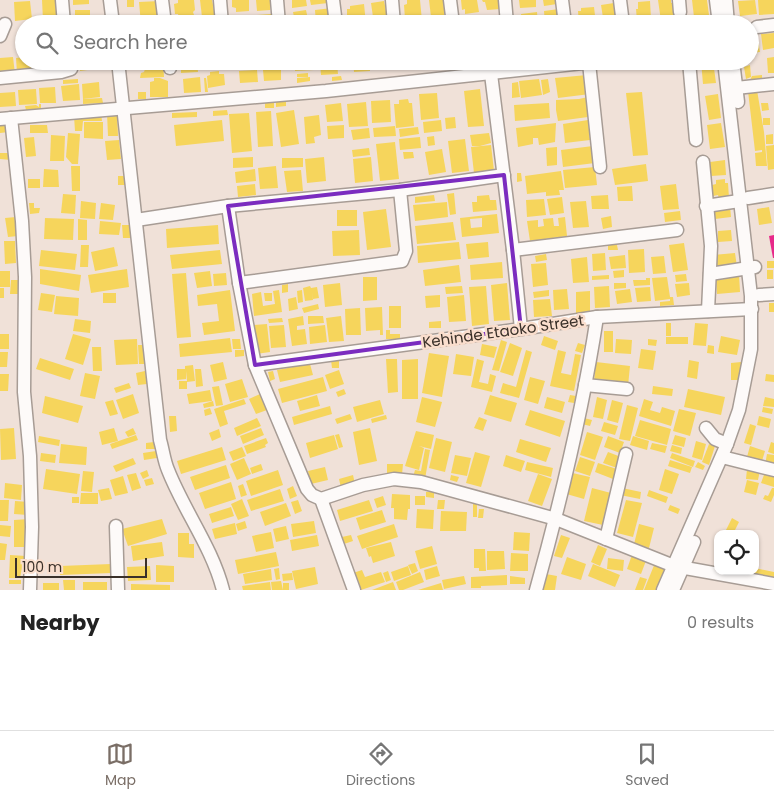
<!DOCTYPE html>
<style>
body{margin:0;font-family:Poppins,sans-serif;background:#f6f6f6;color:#222}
.controls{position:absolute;right:15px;bottom:15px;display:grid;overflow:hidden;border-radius:10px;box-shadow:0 1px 4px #0004}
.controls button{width:45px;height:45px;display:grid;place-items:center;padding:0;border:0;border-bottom:1px solid #e0e0e0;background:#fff;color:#222;font:25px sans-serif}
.scale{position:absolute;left:15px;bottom:12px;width:132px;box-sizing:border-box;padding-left:5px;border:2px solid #3a3029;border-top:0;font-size:14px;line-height:18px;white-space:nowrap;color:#3a3029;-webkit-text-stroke:4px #fadecd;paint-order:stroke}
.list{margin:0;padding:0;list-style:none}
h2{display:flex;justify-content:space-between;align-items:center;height:65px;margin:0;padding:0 20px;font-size:21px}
h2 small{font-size:16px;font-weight:400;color:#767676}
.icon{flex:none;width:28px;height:28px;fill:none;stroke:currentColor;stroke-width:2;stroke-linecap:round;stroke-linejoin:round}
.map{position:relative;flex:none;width:774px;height:590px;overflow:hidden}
.search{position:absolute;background:#fff;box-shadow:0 1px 4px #0004;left:15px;right:15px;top:15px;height:55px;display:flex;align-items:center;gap:12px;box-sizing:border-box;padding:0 18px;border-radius:28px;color:#767676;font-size:19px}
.sheet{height:140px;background:#fff}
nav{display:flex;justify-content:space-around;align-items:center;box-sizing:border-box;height:70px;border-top:1px solid #e0e0e0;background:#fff;font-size:14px;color:#767676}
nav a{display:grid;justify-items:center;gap:2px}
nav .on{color:#7a6e66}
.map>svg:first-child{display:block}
.homes{fill:#f6d55c;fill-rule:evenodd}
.health{fill:#e7298a}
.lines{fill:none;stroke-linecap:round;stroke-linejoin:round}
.minor-casing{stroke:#a79c95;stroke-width:15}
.minor{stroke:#fdfaf9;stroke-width:12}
.marked{fill:none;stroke:#7b2cbf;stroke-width:4;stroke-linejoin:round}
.labels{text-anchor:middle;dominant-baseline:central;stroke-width:5;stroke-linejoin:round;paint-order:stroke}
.street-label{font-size:15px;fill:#3a3029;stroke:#fadecd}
</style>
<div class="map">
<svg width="774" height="590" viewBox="0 0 774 590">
<rect width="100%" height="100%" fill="#f0e1d8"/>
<g class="homes">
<path d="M42 0H58L60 19 43 20Z"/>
<path d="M73 0H89V4L73 5Z"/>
<rect x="127" y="0" width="7" height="7"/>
<path d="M178 0H194L195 10 193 12 194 15 188 19 179 18 178 14H175L174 4 178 3Z"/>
<path d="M200 0H212L215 15 202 17Z"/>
<path d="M232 0H249V11L236 12V8L232 7Z"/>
<path d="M256 0H273L274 5 270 6V10L257 11Z"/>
<path d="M292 0H306L307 6 292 8Z"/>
<path d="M310 0H328V3L311 5Z"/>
<path d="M407 0H420L422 21 411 22 405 19 404 5 407 4Z"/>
<path d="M429 0H446L448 10 444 11V16L431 17Z"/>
<path d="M461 0H477L479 12 465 14V9L462 10Z"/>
<path d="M482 0H502L500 9 487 10 485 2H483Z"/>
<path d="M519 0H536V7L520 8Z"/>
<path d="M543 0H557V4L544 6Z"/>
<path d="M658 0H671V3L675 2 676 13 674 20 661 21Z"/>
<path d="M692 0H707L709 15 694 17Z"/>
<path d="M755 0 757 14 740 16 738 1Z"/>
<path d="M758 0H774V14L759 15Z"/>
<path d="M30 1 32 19 15 21 14 2Z"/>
<path d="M160 1V24H141L139 2Z"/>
<path d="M384 1 388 21 374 24 371 3Z"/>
<path d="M650 1 651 19 637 21 636 9H638V2Z"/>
<path d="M614 3 617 24H604L601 5Z"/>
<path d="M364 4 366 24H352L351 20 347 21V9H350V6Z"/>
<path d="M594 7 596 24H579L578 11H581V8Z"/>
<path d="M332 8 333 24H316L315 10Z"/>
<path d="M559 9 560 24H545L544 11Z"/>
<rect x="75" y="10" width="15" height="14"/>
<path d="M306 10 309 24H291L290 17H294L293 12Z"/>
<path d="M537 12 538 24H522L521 14Z"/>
<path d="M271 14 272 19 276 20V24H258L257 15Z"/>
<path d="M251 16 252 24H234L236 17Z"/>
<path d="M501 17V24H489L488 18Z"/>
<path d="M480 19V24H467V21Z"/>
<path d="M708 19V24H693V20Z"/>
<path d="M215 20V24H201V21Z"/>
<path d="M24 31V50H18L17 32Z"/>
<path d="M757 33 760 52 750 53V34Z"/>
<path d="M774 33V48L763 50 761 34Z"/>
<path d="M13 57 15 74 0 75V58Z"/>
<path d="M24 57V61H34L35 72 17 73 16 58Z"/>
<path d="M774 57V73H768L767 58Z"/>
<path d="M39 61H63V69L46 70V63H39Z"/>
<path d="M80 61H95V69L80 71Z"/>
<path d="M101 61H111L112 65 101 66Z"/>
<path d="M148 61H163L164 77 140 78 141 73 144 72 145 69H148Z"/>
<path d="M178 61H197L198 72 181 73V70L178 69Z"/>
<path d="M205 61H221L222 69H206Z"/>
<path d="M241 61H255V65L242 67Z"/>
<path d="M353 61H370V71L354 72Z"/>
<path d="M373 61H393L394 68 374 67Z"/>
<path d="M410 61H426V64L411 65Z"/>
<path d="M701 61H713L716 83 703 84Z"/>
<path d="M313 62 314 70 295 71V63Z"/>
<path d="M337 62 338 74 321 75 320 63Z"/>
<path d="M750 65 751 77 746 79 744 67Z"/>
<path d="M281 69V80L264 81 263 70Z"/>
<path d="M257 70 258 82 240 83 239 71Z"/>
<path d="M219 71V74H224L225 85 208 88 207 76 210 75V72Z"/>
<path d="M308 73V77H297V74Z"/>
<path d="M587 75 590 94 558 98 555 78Z"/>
<path d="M762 75V82L750 80 752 76Z"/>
<path d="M341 76 342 80 332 81V77Z"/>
<path d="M200 77 201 92 184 93 183 79Z"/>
<path d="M310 77V81L297 83V78Z"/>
<path d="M154 78H160L168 81V97H150V82L154 81Z"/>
<path d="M204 78H206L208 92H205Z"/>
<path d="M78 79V83L63 84V80Z"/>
<path d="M539 79 542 95 521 98 519 81Z"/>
<path d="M548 79 550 92 543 95 541 80Z"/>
<path d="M99 82 100 97 83 99 82 84Z"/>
<path d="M518 82 520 97 512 98V83Z"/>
<path d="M79 84 80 100 63 101 61 86Z"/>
<path d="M55 87 56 103H40L39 88Z"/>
<path d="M36 89 37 104 19 105 18 90Z"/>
<path d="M480 89 484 126 468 127 464 91Z"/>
<path d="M757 90 764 132 767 166H756L755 153 762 152V150L755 151 748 91Z"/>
<path d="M15 92 16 106 0 107V93Z"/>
<rect x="138" y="92" width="8" height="7"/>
<path d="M642 92 648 155 633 156 626 93Z"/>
<path d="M437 93 439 118 421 120 419 94Z"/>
<path d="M718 94 721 118 709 120 705 96Z"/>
<path d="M588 97V117L558 121 556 110V100L579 99Z"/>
<path d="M102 98 103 103 83 104V99Z"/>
<path d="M408 99 409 103H412L414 126 396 128 394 104H399V100Z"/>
<path d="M390 100 391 122 372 123 371 101Z"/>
<path d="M286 101V106L276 107V102Z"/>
<rect x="265" y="102" width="9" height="6"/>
<path d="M366 102 368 126 349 127 347 104Z"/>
<path d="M341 103 343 121 327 122 325 105Z"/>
<path d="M549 103 550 118 515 121 514 105Z"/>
<path d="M761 103H768L769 110 762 111Z"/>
<path d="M39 104H41V109L26 110 25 106 36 105 39 107Z"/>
<path d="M227 110 228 115 213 116V111Z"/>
<path d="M294 110 299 144 281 147 276 113Z"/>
<path d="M271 111 273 146 258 147 256 112Z"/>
<path d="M197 112V117L172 118V113Z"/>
<path d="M101 113 102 121H83L82 131H75L74 116Z"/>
<path d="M107 113H117L118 136H108Z"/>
<path d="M249 113 252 151 232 153 229 114Z"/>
<path d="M319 115 321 135 314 137 315 143 306 144 304 117Z"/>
<path d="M455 117 456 128 446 129 445 118Z"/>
<rect x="763" y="118" width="7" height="7"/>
<path d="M222 120 224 141 176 146 174 125Z"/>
<path d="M441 120 442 131 424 133 423 122Z"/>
<path d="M588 120 590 140 565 143 563 124Z"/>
<path d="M84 122H103V139L84 138Z"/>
<path d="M556 123 555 142 539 145 538 138H533V144L518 147 516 128Z"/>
<path d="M721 123 725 147 710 149 707 125Z"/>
<path d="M8 124 9 132 0 133V125Z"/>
<path d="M30 125H47L48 133H30Z"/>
<path d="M344 125V138L328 139 327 126Z"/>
<path d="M395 126 396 136 374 137 373 128Z"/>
<path d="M418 127 419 134 400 137 399 129Z"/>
<path d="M369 128 370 138 353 140 351 130Z"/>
<path d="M68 133 80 134 78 164H72L66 157Z"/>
<path d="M489 133 491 143 480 146H472L470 135Z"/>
<path d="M773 134V144H766V135Z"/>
<path d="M51 135 65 136 64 161H50Z"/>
<path d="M434 136 435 145 428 146 427 137Z"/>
<path d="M34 137 36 156 26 157 24 138Z"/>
<path d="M420 137 421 148 400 150 399 139Z"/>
<path d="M465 139 469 171 452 173 448 141Z"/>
<path d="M119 140 121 159 107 160 105 141Z"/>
<path d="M395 142 399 179 380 181 376 144Z"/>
<path d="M491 145 494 171 474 173 471 147Z"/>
<path d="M774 145V169L768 170 766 146Z"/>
<path d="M593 146 595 163 563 167 561 150Z"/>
<path d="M557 147V165L547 166 546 148Z"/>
<path d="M369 148 370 155 353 157 352 150Z"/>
<path d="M442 149 446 172 429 175 425 152Z"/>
<path d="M403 152H413L414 158 404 159Z"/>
<path d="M0 153H11V160L0 159Z"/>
<path d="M253 157V167L233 168V158Z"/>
<path d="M324 157 326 181 307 183 305 159Z"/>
<path d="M371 157 373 181 355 183 353 159Z"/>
<path d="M282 158H303V167L282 168Z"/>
<path d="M725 160 726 175 711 176 710 162Z"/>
<path d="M646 164 648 181 615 185 612 169Z"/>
<path d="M71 166H80V191H72Z"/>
<path d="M276 166 278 188 260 189 258 168Z"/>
<path d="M595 167 597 185 565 188 563 170Z"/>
<path d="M44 169 58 170 59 187H43Z"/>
<path d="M255 169 256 181 236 183 235 172Z"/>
<path d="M301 170 303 191 287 192 284 171Z"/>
<path d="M561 171 564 190H559L560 195 546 196V192L527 194 525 176Z"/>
<path d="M517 173H521L522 181 517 182Z"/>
<rect x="118" y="176" width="7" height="9"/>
<rect x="28" y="179" width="12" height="9"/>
<path d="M725 179V183H728L729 198 719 199 718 195 713 196 712 185 716 184V180Z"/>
<path d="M255 184 256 195 238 197 237 186Z"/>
<path d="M676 184 679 209 663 210 660 186Z"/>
<path d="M632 186 633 201H618L617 187Z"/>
<path d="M454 193 456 214 450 215 447 194Z"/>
<path d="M63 194 76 195 75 214 61 213Z"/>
<path d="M434 195 435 201 415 203V197Z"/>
<path d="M489 195 490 200H496L497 210 473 212 472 202H477V196Z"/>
<path d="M608 195 609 209H592L591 196Z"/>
<path d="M562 197 564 213 550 215 547 199Z"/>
<path d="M544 199 546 215 527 217 526 200Z"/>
<path d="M81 201 96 203 95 219 80 218Z"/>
<path d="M586 201 589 227 573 228 570 202Z"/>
<path d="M447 202 448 217 415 221 413 205Z"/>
<path d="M29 203H34V208H40L39 213 30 214Z"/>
<path d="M101 203 115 205 113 220 99 219Z"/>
<path d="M730 206 731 217 715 219 714 208Z"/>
<path d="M769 207 772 223 759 225 757 209Z"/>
<path d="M386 209 391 247 367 250 363 212Z"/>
<rect x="337" y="210" width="20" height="16"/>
<path d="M680 211 681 220 665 222 664 213Z"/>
<path d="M497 214 499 233 462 237 460 218ZM482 218V227L471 228 470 219Z"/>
<path d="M611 216 612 227 603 229 601 218Z"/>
<path d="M16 217 18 236 8 237 5 218Z"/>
<path d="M565 217 567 236 530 241 527 221 538 220V227L544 226 543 219 553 218 554 226H559L558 218Z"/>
<path d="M45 218 74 219 73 240 44 239Z"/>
<path d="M78 219 87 220V240H78Z"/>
<path d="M100 221 121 223 119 235 99 234Z"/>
<path d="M453 222 456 240 417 244 415 226Z"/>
<path d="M122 225H131V238H123Z"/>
<path d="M218 225 219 244 167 248 166 229Z"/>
<path d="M359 230 360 255 333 256 332 231Z"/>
<path d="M731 230 732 241 718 242V231Z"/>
<path d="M4 241H15L16 263 5 264Z"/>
<path d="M459 242 461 259 418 263 417 246Z"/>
<path d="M488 242 489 257 468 259 466 244Z"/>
<path d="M684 243 688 270 673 272 669 245Z"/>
<path d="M81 245H89L88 267H80Z"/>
<path d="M608 245H617L618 250H608Z"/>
<path d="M114 247 118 266 95 271 91 252Z"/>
<path d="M644 249 645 272 629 273 628 250Z"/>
<path d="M41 250 77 254 75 270 39 266Z"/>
<path d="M220 250 222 264 172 269 170 255Z"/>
<path d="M605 253 606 270 593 271 592 254Z"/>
<path d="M735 253 737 267 714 269 713 255Z"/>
<path d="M546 254 547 260 536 262 535 256Z"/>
<path d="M625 255 626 268 611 269 609 257Z"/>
<path d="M664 256 666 273 653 274 651 257Z"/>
<path d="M587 257 589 282 573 283 571 259Z"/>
<rect x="767" y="261" width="7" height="7"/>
<path d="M502 262 503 278 471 280 470 265Z"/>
<path d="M546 263 548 285 533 287 531 264Z"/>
<path d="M459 265 461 282 425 286 423 270Z"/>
<path d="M40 269 81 275 79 291 40 284Z"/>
<path d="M127 269 129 287 91 293 88 275Z"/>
<path d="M624 270V277L614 278 613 271Z"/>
<rect x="767" y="270" width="6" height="9"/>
<rect x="0" y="271" width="10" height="16"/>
<path d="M210 271 212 286 197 288 194 273Z"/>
<path d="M186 273 191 337 177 338 172 274Z"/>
<path d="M226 273 227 285 214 286 213 274Z"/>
<path d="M686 274 687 281 676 282 675 275Z"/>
<path d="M739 274 740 292 717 294 716 280 726 279 725 275Z"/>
<path d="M609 275V279L592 280V276Z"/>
<path d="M363 277H377V300L363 301Z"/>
<path d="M667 277 670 297H673L674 305 660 306V302L670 301V299L655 301 652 278Z"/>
<path d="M646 278H650V285L634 286 633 280H646Z"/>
<path d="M11 280H21L20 294H10Z"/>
<path d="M340 283 342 305 325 307 323 285Z"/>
<path d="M507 283 510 320 494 321 491 285Z"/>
<path d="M614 283H626V288L614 289Z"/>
<path d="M689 283 690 295 677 297 675 284Z"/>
<path d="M288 284V292L282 293V285Z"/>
<path d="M310 286 311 288 317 287 319 298 313 299 312 293 313 300 305 301 303 288Z"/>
<path d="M462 286 463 293 446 294 445 287Z"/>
<path d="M486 286 489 324 472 326 469 287Z"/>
<path d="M609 286 610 307 595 308 594 287Z"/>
<path d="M650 287 651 301 637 302 635 288Z"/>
<rect x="0" y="288" width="4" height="10"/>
<path d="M567 289 569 309 554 310 553 290Z"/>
<path d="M630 289 632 302 617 304 615 291Z"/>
<path d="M230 290 235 331 204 335 202 323 219 321 217 304 198 306 197 295Z"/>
<path d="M279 290 282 312 254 316 252 294 261 292 263 306 275 304 273 291Z"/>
<path d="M302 290 303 302 298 303 297 291Z"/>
<path d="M549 290V296L534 298 533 292Z"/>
<path d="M590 291V313H576V292Z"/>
<path d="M41 293 55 295 52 312 38 310Z"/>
<rect x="103" y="293" width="13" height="10"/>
<path d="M264 293H272V301H265Z"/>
<path d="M440 295V307L426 308 425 296Z"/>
<path d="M464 295 466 321 449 322 447 297Z"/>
<path d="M56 296 79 298 78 316 54 314Z"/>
<path d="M296 297 298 309 289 311 288 299Z"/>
<path d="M550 299 552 316 534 317 533 300Z"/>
<rect x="769" y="303" width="5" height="9"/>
<path d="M318 304 319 309 304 313 302 308Z"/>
<rect x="389" y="306" width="12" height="22"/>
<path d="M382 307 383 335H380V330L366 331 365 308Z"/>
<path d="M360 308 361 335H346L345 309Z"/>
<path d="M303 316 304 325 297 326V330L305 329 307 344 292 346 288 319Z"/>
<path d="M308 316H323L324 323 308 324Z"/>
<path d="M341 316 344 341 329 342 326 318Z"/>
<path d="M282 318 283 322 269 323 268 319Z"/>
<path d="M75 319 91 321 90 333 73 331Z"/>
<path d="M441 321V328H429V322Z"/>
<rect x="666" y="323" width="5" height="13"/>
<path d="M695 323 708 324 706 346 693 345Z"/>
<path d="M267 324 270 352 256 354 253 325Z"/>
<path d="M284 325 286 347 271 348 269 326Z"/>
<path d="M325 325 327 342 310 344 309 327Z"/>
<path d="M386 330H390V334H400V339H386Z"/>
<rect x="604" y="331" width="9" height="21"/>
<rect x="0" y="334" width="9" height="15"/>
<path d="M73 334 91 339 83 365 65 359Z"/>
<path d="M544 336 558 341 555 350 541 345Z"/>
<path d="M721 336 740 340 737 355 718 352Z"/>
<rect x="666" y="337" width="22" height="7"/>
<path d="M230 338 232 352 180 357 179 344Z"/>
<path d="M137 339 138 364 116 365 114 340Z"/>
<path d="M232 339H240L241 349H233Z"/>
<path d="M616 339 632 340 631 354 615 353Z"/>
<path d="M648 339 657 340 656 346 648 345Z"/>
<path d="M501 340 507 342 499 371 492 370Z"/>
<path d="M510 343 522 348 513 376 500 372Z"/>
<path d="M578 343 585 345 582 353 575 351Z"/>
<path d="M482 344 497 347 494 358 480 355Z"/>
<path d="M138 345H145L146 364H139Z"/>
<path d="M708 345 714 346V354L707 353Z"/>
<path d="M92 347H101L102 371H93Z"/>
<path d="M641 349 656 351 653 370 638 368Z"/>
<path d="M235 350H244V356L235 357Z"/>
<path d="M526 350 532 352 519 398 500 393 503 383 516 387Z"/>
<path d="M558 350 566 352 561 373 571 375 575 354 581 355 574 391 550 386Z"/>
<path d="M0 352H8L7 367H0Z"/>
<path d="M429 353 449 356 442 397 422 393Z"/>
<path d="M456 354 474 357 471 376 453 374Z"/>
<path d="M40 358 74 369 70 380 36 369Z"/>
<path d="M339 359V368H332L331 360Z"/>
<path d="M386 359H397L398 392 388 393Z"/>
<path d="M418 359V399H402V360Z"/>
<path d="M477 359 484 361 479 382 488 384 490 374 496 376 492 392 471 387Z"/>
<path d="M689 360 699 362 697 379 687 377Z"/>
<path d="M223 362 227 379 214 382 210 365Z"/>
<path d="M596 362 630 366 628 386 594 382Z"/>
<path d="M741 362V380H731V363Z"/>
<path d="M310 364 313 375 280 382 277 370Z"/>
<path d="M193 365 195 381 187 382V389H179V381H187L186 371V379L177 380V369H185V366Z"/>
<path d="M195 369H201L203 386 196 387Z"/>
<path d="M339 370 344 384 330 389 325 375Z"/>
<path d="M145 371 147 384 138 385 136 373Z"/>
<path d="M273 371 275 379 270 381 268 372Z"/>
<path d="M85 373 100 376 95 399 80 396Z"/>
<path d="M0 374H9L8 391H0Z"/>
<path d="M766 374 774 375V382L765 381Z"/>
<path d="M323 377 327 391 282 403 278 389Z"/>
<path d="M530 377 545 381 538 404 524 400Z"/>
<path d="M242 379 248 397 230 402 225 384Z"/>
<path d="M129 383 131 388 116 393 114 388Z"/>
<path d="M219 386 223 405 216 406 212 387Z"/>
<path d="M653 386 673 389 672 396 652 394Z"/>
<path d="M344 389 346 394 338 397 336 392Z"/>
<path d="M688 389 725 397 721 415 684 407Z"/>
<path d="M210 390 212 401 189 404 187 394Z"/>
<path d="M133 394 139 413 123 419 116 400Z"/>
<path d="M260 394 267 410 256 414 249 399Z"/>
<path d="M317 395 320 406 300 411 297 401Z"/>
<path d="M490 395 517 403 511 422 484 414Z"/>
<path d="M570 395 576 396 574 403 568 402Z"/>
<path d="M45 396 83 406 78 423 42 413Z"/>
<path d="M422 397 442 402 435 427 416 422Z"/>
<path d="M547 397 565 402 562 413 544 408Z"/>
<path d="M597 397 607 400 603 419 593 417Z"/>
<path d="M765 397 774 399V407L763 406Z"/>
<path d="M244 399 246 404 224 411 228 424 220 427 214 409Z"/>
<path d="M644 399 653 402 650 410 660 413 662 407 675 411 671 426 639 416Z"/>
<path d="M113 400 118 414 110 416 105 402Z"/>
<path d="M380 400 384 414 357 422 353 407Z"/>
<path d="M612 400 623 403 618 423 607 420Z"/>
<path d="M213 401 214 406 204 408 203 404Z"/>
<path d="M627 405 638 408 630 441 619 439Z"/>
<path d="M330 406 332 414 294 425 292 417Z"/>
<path d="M763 407 773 409 772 414 762 412Z"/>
<path d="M210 408 212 414 205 416 204 410Z"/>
<path d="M679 409 696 413 690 436 673 431Z"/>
<path d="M530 410 565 421 560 437 525 425Z"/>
<path d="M350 414 352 419 337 424 335 419Z"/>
<path d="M386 415 387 419 372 423 371 419Z"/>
<path d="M169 416H176L177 431 170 432Z"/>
<path d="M759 416 771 419 769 428 757 425Z"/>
<path d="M479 417 487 420 483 431 474 428Z"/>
<path d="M257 418 261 426 237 436 234 428Z"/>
<path d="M584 418 592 420 590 426 582 424Z"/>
<path d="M640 420 671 429 667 445 635 436Z"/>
<path d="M604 422 618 426 615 435 601 431Z"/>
<path d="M750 424 756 426 751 445 744 443Z"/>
<path d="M14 428 16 459 1 460 0 429Z"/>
<path d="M114 428 118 441 102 445 99 432Z"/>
<path d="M133 428 136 434 128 437 125 432Z"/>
<path d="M261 428 264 435 243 444 240 436Z"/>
<path d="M370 428 377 461 359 465 353 432Z"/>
<path d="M219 429 221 437 212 441 209 433Z"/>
<path d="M416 431 434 435 431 449 419 446 424 448 419 470 405 466Z"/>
<path d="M587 432 603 437 595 460 580 455Z"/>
<path d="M339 434 343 447 339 448 335 435Z"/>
<path d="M136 435 138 440 112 449 110 444Z"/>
<path d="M334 435 338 449 310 458 306 443Z"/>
<path d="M675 435 686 438 684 447 672 444Z"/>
<path d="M39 436 60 440 59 446 38 442Z"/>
<path d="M608 436 624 442 620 453 604 447Z"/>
<path d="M633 436 649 441 647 450 630 445Z"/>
<path d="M266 438 268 443 265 445 266 447 247 454 244 446Z"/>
<path d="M436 438 452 442 445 472 429 468Z"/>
<path d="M520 439 551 448 546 462 516 452Z"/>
<path d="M696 441 706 444 702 460 692 457Z"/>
<path d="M154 442 155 449H146V443Z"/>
<path d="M771 442 774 443V454L768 452Z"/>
<path d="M652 443 667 446 665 453 650 449Z"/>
<path d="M61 444 87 447 86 465 59 463Z"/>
<path d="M709 444 715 446 709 465 702 462Z"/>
<path d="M672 445 682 448 681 454 670 451Z"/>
<path d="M750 446 765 451 762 461 747 457Z"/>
<path d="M222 447 226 460 181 474 177 461Z"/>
<path d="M242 447 246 456 233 461 229 452Z"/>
<path d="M425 449 430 450 425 479 413 477 415 470 421 471Z"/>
<path d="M156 451 157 458 144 460 143 453Z"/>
<path d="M475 452 490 456 481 487 466 483Z"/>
<path d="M608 452 621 457 617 468 603 463Z"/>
<path d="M41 453 56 455 55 463 40 461Z"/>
<path d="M672 453 695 461 693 467 670 458Z"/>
<path d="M767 454 774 455V467L765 465Z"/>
<path d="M455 455 471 458 467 476 451 473Z"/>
<path d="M506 455 525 461 521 472 503 466Z"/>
<path d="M580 457 595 462 590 476 575 471Z"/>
<path d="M133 458 136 464 116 472 113 466Z"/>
<path d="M244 458 251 474 237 480 230 464Z"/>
<path d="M670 460 692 467 690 473 668 466Z"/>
<path d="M527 462 553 468 551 477 525 470Z"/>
<path d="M698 462 705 466 703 470 695 467Z"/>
<path d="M598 463 617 469 613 479 595 472Z"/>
<path d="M261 464 263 470 252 474 250 468Z"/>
<path d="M387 464H403L402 475H387Z"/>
<path d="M226 465 230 478 195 490 190 477Z"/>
<path d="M325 467 328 480 311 484 308 471Z"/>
<path d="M46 469 80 474 77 494 43 489Z"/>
<path d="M665 469 679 474 672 494 659 490Z"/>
<path d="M747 469 760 470 758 480 746 479Z"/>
<path d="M147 470 149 476 143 479 140 473Z"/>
<path d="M278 470 283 485 251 496 246 481Z"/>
<path d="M83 471 94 472 92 492 81 491Z"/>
<path d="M568 472 590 477 584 499 563 493Z"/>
<path d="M765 472 774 475V487L761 483Z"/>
<path d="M136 473 141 488 132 491 127 475Z"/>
<path d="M538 474 552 479 542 506 528 501Z"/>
<path d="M353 475 355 484 341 488 339 479Z"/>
<path d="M451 475 459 477 457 482 450 480Z"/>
<path d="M123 476 128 493 115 496 110 480Z"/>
<path d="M152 478 154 484 146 486 144 480Z"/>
<path d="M747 480 759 483 756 495 744 492Z"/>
<path d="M231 482 236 499 205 509 199 493Z"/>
<path d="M5 483 22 485 21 500 4 498Z"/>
<path d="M243 484 247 495 241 497 238 486Z"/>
<path d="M293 486 297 496 290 499 287 489Z"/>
<path d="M109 488 112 499 101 501 98 490Z"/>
<path d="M592 488 611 493 603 525 584 521Z"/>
<path d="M622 488 641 492 640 499 620 495Z"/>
<path d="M772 488H774V495L771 502 763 499 765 495 768 496Z"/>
<path d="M280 489 284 501 251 511 247 500Z"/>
<path d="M649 490 668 497 666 503 647 496Z"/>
<path d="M426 492H434V498L426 497Z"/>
<path d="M81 493H98V504H80Z"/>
<path d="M392 494 410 495V509H408L407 520 394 519V508H391Z"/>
<path d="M383 496 386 505 377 508 374 499Z"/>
<rect x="415" y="496" width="10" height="9"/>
<rect x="72" y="497" width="7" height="6"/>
<path d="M242 499 249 516 238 520 231 504Z"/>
<path d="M0 500H9L8 521H0Z"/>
<path d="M298 500 302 511 295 514 291 502Z"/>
<path d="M369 500 373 511 340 521 337 510Z"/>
<path d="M438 500H445L444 509H437Z"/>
<path d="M626 500 642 503 633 537 617 533Z"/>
<path d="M15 501 29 502 28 515 14 514Z"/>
<path d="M286 503 291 516 265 526 260 512Z"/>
<rect x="473" y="503" width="4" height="14"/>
<path d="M670 505 680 509 678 514 668 510Z"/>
<path d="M231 507 234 516 212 523 209 514Z"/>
<path d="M417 509 434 510 433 529 416 528Z"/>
<path d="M479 509H484L483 518H478Z"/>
<path d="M382 510 386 522 360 530 356 518Z"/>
<path d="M441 511 467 512 466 531H440Z"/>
<path d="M732 518 739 522 733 534H724Z"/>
<path d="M29 519V547H14V520Z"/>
<path d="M162 519 167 534 128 546 122 529Z"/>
<path d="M245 521 247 528 238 531 236 524Z"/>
<path d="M314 521 316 533 293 537 291 524Z"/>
<path d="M235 523 237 534 215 539 212 529Z"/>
<path d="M394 524 398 537 362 549 357 536Z"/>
<path d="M639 524 654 528 649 548 634 544Z"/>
<path d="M0 525 11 526 10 537 0 536Z"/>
<path d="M286 526 289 539 276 542 273 529Z"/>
<path d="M271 532 274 548 256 552 252 536Z"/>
<path d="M514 532 530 533 529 551 513 550Z"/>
<path d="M178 533H189V544H194V558L178 557Z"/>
<path d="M317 535 319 546 292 551 290 540Z"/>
<path d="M351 535 353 541 344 544 342 537Z"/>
<path d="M561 535 570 538 562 558 554 556Z"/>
<path d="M162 542 164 556 133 561 131 546Z"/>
<path d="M391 542 395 556 373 563 371 556 369 557 366 548Z"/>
<path d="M0 543 7 544 5 560H0Z"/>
<path d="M598 545 607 549 600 566 591 562Z"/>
<path d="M432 546 437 564 420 569 415 551Z"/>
<path d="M474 549H485L486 571H479V568H474Z"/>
<path d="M487 551H504L505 569 487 570Z"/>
<path d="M276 552 279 566 238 574 235 560Z"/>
<path d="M633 552 647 558 641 574 627 569Z"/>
<path d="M511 553 528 554V571H510Z"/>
<path d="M10 555 26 556 25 568H22L20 578H9Z"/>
<path d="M567 557 586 564 581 580 561 574Z"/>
<path d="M608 558 624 560 623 571 607 569Z"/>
<path d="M415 563 418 571 412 574 408 565Z"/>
<path d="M655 563 669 569 661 590H644Z"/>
<path d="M111 564 112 573 60 575V566Z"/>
<path d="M593 564 620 575 615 587 588 576Z"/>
<path d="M156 565 174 566V582H156Z"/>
<path d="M150 566 151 580 128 581 127 567Z"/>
<path d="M408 566 411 575 394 581 391 572Z"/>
<path d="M437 566 440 576 426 580 424 570Z"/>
<path d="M315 567 318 584 296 589 292 571Z"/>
<path d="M279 568 280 579 276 580 274 569Z"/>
<path d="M755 568 774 572V579L751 574 752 571H755Z"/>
<path d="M271 569 272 580 245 584 243 574Z"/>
<path d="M362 570 365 577 381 572 385 582 361 590 358 580 355 581 353 573Z"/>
<path d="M388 571 391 580 386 582 383 573Z"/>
<path d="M420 572 424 582 403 590H399L396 582Z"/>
<path d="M292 573 293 580 283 581 282 574Z"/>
<path d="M546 574 557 576 555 590H540Z"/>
<path d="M507 575V585L481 586V588H471V577Z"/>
<path d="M464 576 466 584 444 589 442 580Z"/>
<path d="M510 576 525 578V584H510Z"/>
<path d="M640 577 647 579 643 590H635Z"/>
<rect x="9" y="580" width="12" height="4"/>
<path d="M63 580H75V590H64Z"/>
<path d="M281 581 283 590H272L271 582Z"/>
<rect x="83" y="582" width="24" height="8"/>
<path d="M270 582 271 590H243L242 586Z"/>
<path d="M393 582 396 590H372Z"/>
<rect x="43" y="583" width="16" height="7"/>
<rect x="283" y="583" width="6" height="7"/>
<path d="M441 583 443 590H418Z"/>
<path d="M131 584 170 585V590H131Z"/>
</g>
<path class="health" d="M774 235V258H773L769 236Z"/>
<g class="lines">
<defs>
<g id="minor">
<path d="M62 0 64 24"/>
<path d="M110 0 113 24"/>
<path d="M162 0 165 24"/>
<path d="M220 0 222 24"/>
<path d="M277 0 279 24"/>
<path d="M333 0 336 24"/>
<path d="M392 0 394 24"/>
<path d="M450 0 453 24"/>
<path d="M505 0 507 24"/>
<path d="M562 0 565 24"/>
<path d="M620 0 622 16"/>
<path d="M679 0 680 12"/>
<path d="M716 0 719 24"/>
<path d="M726 0 728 24"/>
<path d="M757 27 774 25"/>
<path d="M0 36 5 24"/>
<path d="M118 61 160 440C163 450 164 461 168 470 184 511 212 547 223 590"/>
<path d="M170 61V68"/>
<path d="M689 61 696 140"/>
<path d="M733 61 738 102"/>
<path d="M589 63 600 167"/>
<path d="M491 74 513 250 521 329"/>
<path d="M0 78 61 72 71 69 67 61"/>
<path d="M736 88 774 84"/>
<path d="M11 118 22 221 25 277 24 392 30 456 32 527 30 590"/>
<path d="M0 119 326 91 601 61"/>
<path d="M703 162 711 246 708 311"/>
<path d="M748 198 774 194"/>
<path d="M228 206 239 283 255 365 307 489 312 495 321 499 363 485 394 479 421 482 556 519 674 566 774 584"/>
<path d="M706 206 739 201"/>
<path d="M136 220 228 206 400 190 504 175"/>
<path d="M513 250 677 230"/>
<path d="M710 274 755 267"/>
<path d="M239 283 402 261 406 251 400 190"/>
<path d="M759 295 774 294"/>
<path d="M255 365 521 329 597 317 752 309"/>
<path d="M585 385 627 389"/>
<path d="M706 428 715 439 727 444"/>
<path d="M722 457 774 470"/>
<path d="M321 499 354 590"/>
<path d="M116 526 118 590"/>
<path d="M606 539 626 454"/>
<path d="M536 590C561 500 583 409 597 317"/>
<path d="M663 590 727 444 739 410 751 349V296L724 61"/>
<path d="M673 590 694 542"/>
</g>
</defs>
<use href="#minor" class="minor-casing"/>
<use href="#minor" class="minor"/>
</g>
<path class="marked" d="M504 175 521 329 255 365 228 206Z"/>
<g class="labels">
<g class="street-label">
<text transform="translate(503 331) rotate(-8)">Kehinde Etaoko Street</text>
</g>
</g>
</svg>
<div class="controls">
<button><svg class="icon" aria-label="locate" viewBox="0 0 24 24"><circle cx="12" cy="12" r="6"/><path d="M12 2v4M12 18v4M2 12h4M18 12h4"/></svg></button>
</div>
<div class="scale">100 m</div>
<div class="search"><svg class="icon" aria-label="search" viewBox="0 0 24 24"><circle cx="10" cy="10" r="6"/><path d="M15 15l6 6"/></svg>Search here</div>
</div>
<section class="sheet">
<h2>Nearby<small>0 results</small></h2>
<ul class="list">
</ul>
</section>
<nav>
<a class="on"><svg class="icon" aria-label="map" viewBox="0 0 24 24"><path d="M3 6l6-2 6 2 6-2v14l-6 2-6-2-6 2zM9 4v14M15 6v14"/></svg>Map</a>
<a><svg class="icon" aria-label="directions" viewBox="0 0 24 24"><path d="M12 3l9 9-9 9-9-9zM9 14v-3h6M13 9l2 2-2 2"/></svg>Directions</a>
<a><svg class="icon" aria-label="saved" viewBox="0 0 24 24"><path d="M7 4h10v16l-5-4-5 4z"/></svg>Saved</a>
</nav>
